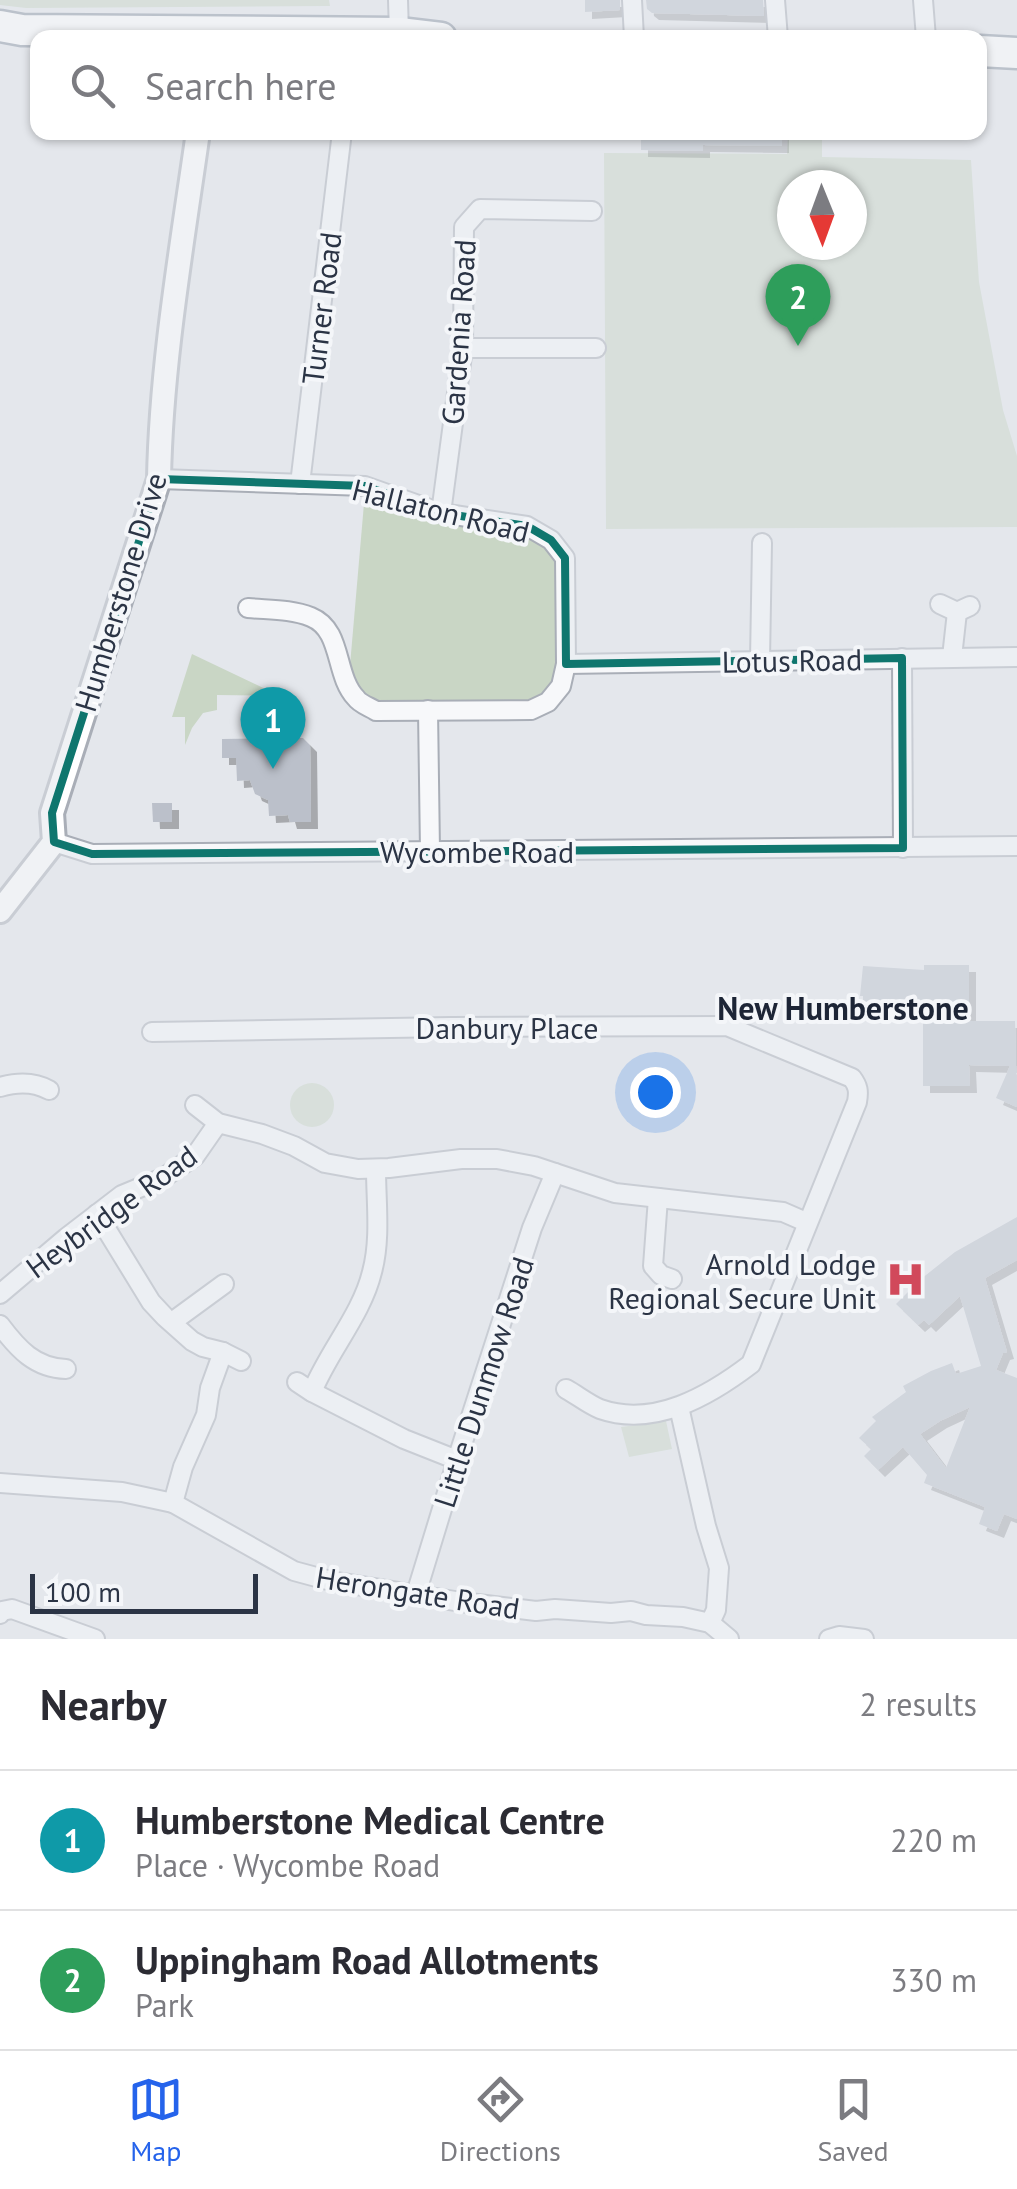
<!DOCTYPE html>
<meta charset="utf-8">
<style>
body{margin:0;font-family:"PT Sans",sans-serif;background:#f2f2f3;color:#2b2b33}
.compass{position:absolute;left:777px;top:170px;width:90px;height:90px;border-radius:50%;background:#fff;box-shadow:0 2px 8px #0004;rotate:179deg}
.scale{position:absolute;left:30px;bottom:25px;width:228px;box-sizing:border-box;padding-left:10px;border:5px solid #2b3445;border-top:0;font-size:28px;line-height:35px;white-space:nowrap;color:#2b3445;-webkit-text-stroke:8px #f4f6f9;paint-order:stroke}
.you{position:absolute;left:655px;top:1092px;width:35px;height:35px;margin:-25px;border:8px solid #fff;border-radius:50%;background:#1a73e8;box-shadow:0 0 0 15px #1a73e833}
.badge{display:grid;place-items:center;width:65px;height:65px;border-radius:50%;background:#2563eb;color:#fff;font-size:32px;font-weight:700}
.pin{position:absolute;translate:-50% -82px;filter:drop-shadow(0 2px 5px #0008)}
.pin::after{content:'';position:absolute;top:52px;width:35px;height:30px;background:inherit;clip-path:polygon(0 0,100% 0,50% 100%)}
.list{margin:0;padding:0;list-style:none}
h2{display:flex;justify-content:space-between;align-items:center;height:130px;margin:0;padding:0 40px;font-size:42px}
h2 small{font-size:32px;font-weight:400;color:#7c7c81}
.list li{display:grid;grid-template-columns:65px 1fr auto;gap:30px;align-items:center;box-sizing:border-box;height:140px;padding:0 40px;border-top:2px solid #e1e1e2}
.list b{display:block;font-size:38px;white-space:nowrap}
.list p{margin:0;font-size:32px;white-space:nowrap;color:#7c7c81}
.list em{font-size:32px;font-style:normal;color:#7c7c81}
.icon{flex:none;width:55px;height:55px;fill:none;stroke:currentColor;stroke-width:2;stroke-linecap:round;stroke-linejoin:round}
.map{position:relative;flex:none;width:1017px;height:1639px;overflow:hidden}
.search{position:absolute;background:#fff;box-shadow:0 2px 8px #0004;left:30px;right:30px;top:30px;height:110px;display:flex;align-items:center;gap:25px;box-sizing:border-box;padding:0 35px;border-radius:20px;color:#7c7c81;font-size:38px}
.sheet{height:410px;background:#fff}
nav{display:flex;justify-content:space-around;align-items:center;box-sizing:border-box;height:140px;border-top:2px solid #e1e1e2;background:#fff;font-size:28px;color:#7c7c81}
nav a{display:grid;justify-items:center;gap:5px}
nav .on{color:#2563eb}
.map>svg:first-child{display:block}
.green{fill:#c9d6c5;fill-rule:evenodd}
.building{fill:#bbc0ca;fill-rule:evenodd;filter:url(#shadow)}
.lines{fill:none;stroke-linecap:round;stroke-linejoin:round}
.street-casing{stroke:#a9aeb7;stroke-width:22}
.secondary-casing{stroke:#a9aeb7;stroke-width:28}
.highway-casing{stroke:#8b94a3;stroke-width:35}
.street{stroke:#f7f8fa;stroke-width:18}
.secondary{stroke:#fff;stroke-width:22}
.highway{stroke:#fff;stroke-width:30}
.marked{fill:none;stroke:#0f766e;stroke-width:8;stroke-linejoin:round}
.labels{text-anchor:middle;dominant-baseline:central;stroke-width:8;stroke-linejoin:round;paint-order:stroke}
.street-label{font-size:30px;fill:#2b3445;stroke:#f4f6f9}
.poi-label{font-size:30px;fill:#2b3445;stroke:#f4f6f9;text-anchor:end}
.neighbourhood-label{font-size:32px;font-weight:bold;fill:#1d2536;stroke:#f4f6f9}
</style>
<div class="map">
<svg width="1017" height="1639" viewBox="0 0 1017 1639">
<defs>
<filter id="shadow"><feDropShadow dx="7" dy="7" stdDeviation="0" flood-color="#0004"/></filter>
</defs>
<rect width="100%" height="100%" fill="#e4e7ec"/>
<g class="green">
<path d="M0 0H329L330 6 26 8 0 5Z"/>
<path d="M822 132V157L971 160 979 282 1003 410 1017 456V527L606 529 604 153 787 154 788 133ZM792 185H852V245H792Z"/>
<path d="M365 492 525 531 549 543 560 560 557 684 530 706H377L361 696 349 677Z"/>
<path d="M192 654 280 696 217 695V710L203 713 192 728 185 745V717H172Z"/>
<circle cx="312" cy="1105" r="22"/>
<path d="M666 1421 672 1449 629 1457 621 1427Z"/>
</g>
<g class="building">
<path d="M585 0H620V10L585 12Z"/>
<path d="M646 0H763L764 16 652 13 647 9Z"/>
<path d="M641 132H782V146L703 145V151L641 150Z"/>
<path d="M303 738 310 745 311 822H290L288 815 269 816 268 800 255 794 250 780 237 781 236 758H222V739Z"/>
<path d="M152 803H172V822H153Z"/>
<path d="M924 965H969V1021H1015L1017 1107 996 1098 1010 1066 969 1065 970 1086H923V1007H898V1010H863V996H860L863 966 924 970Z"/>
<path d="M1017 1217V1260L985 1278 1007 1352 1003 1353 996 1370 1017 1378V1519L1004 1514 997 1531 979 1524 985 1507 924 1483 927 1475 903 1447 878 1470 864 1456 871 1449 859 1438 876 1421 872 1417 906 1392 903 1386 931 1371 952 1363 956 1374 981 1366 960 1296 929 1325 924 1320 918 1325 896 1304 921 1279 955 1252ZM970 1407 946 1468 920 1434 940 1421Z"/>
</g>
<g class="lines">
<defs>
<g id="street">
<path d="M398 0 399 33"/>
<path d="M632 0 634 38"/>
<path d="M775 0 778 38"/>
<path d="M923 0 926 38"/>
<path d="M463 348H596"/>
<path d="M159 479 365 486 441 513 527 526 551 540 565 558 566 664 561 686 548 702 531 710 376 711C370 707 360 704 356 698 334 675 343 630 311 617 291 609 269 610 248 608"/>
<path d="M300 484 342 132"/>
<path d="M441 513 463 348 464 227 480 209 592 211"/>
<path d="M940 604 957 612 970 606"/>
<path d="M952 657 957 612"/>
<path d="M902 658 903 848"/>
<path d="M760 660 762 543"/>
<path d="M566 664 1017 657"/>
<path d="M428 710 430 851"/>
<path d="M54 842 92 854 1017 846"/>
<path d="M152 1032 451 1027 727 1026 852 1078C858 1086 859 1091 857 1102L751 1364C709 1396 654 1428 600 1409 588 1404 577 1395 566 1389"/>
<path d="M0 1087C17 1082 33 1081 49 1090"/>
<path d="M195 1105 218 1123 262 1134 294 1146 325 1163 358 1169 389 1168 461 1159H497L534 1166 615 1193 783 1212 806 1222"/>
<path d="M658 1198 653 1266 661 1275 672 1279"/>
<path d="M97 1214 151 1302 165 1317 192 1341 203 1347 223 1352 241 1361"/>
<path d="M0 1294 66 1238 122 1195 163 1178 195 1156 218 1123"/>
<path d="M172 1322 224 1284"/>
<path d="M0 1325C18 1349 35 1368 66 1369"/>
<path d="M297 1382 312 1392 404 1439 457 1460"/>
<path d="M312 1392C328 1352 362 1314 372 1272 381 1239 376 1202 376 1169"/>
<path d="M679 1407 706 1526 719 1568 716 1610 710 1623"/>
<path d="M0 1483 122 1492 173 1503 294 1571 331 1581 461 1602 536 1611 555 1609 611 1613 631 1611 646 1615 683 1617 710 1623 729 1639"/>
<path d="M173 1503 183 1467 206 1415 210 1388 223 1352"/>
<path d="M416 1594 457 1460 532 1228 555 1173"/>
<path d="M0 1614 2 1611 12 1609 95 1639"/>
<path d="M829 1639 839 1636 864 1639"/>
</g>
<path id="secondary" d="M0 911 54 842 52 813 159 479C161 365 182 245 198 132"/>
<g id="highway">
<path d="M0 26 22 30 399 33 441 38"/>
<path d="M980 51 1017 53"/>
</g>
</defs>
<use href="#street" class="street-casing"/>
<use href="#secondary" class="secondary-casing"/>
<use href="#highway" class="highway-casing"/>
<use href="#street" class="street"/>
<use href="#secondary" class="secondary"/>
<use href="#highway" class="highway"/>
</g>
<path d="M0 0H1017V1639H0ZM159 479 365 486 441 513 527 526 551 540 565 558 566 664 902 658 903 848 92 854 54 842 52 813Z" fill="#e4e7ec" fill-opacity=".55" fill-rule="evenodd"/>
<path class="marked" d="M159 479 365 486 441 513 527 526 551 540 565 558 566 664 902 658 903 848 92 854 54 842 52 813Z"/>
<defs>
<symbol id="hospital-bare" viewBox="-9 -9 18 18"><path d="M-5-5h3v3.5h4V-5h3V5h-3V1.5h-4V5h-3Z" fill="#d1495b" stroke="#f4f6f9" stroke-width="2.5" paint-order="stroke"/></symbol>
</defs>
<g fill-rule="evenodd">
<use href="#hospital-bare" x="878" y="1252" width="55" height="55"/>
</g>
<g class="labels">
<g class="street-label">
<text transform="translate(321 308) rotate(-83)">Turner Road</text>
<text transform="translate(458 332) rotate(-86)">Gardenia Road</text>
<text transform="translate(441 510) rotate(14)">Hallaton Road</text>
<text transform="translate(120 592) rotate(-73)">Humberstone Drive</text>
<text transform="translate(792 660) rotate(-1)">Lotus Road</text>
<text x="477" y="851">Wycombe Road</text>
<text x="507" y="1027">Danbury Place</text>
<text transform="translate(111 1211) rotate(-36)">Heybridge Road</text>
<text transform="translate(483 1382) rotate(-72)">Little Dunmow Road</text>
<text transform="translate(418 1592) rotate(9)">Herongate Road</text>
</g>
<g class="poi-label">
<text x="876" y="1263">Arnold Lodge<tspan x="876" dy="34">Regional Secure Unit</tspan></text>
</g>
<g class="neighbourhood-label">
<text x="843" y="1008">New Humberstone</text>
</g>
</g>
</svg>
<svg class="compass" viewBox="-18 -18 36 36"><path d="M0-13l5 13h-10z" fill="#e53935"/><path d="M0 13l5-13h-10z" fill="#7c7c81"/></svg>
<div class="scale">100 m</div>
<div class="you"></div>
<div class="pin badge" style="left:273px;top:769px;background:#0f9aa8">1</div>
<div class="pin badge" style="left:798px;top:346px;background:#2e9e5b">2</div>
<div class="search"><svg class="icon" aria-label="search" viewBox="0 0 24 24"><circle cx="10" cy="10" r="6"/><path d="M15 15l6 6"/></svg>Search here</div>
</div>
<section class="sheet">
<h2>Nearby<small>2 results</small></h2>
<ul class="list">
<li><span class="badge" style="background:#0f9aa8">1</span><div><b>Humberstone Medical Centre</b><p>Place · Wycombe Road</p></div><em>220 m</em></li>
<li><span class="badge" style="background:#2e9e5b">2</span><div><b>Uppingham Road Allotments</b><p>Park</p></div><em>330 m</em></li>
</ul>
</section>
<nav>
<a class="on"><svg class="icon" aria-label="map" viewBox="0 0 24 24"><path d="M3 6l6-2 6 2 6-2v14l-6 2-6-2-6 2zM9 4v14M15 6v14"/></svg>Map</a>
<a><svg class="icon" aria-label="directions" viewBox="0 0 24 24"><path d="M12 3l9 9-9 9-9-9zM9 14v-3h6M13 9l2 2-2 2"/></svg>Directions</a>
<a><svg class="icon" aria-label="saved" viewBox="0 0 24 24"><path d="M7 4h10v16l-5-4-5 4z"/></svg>Saved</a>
</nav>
